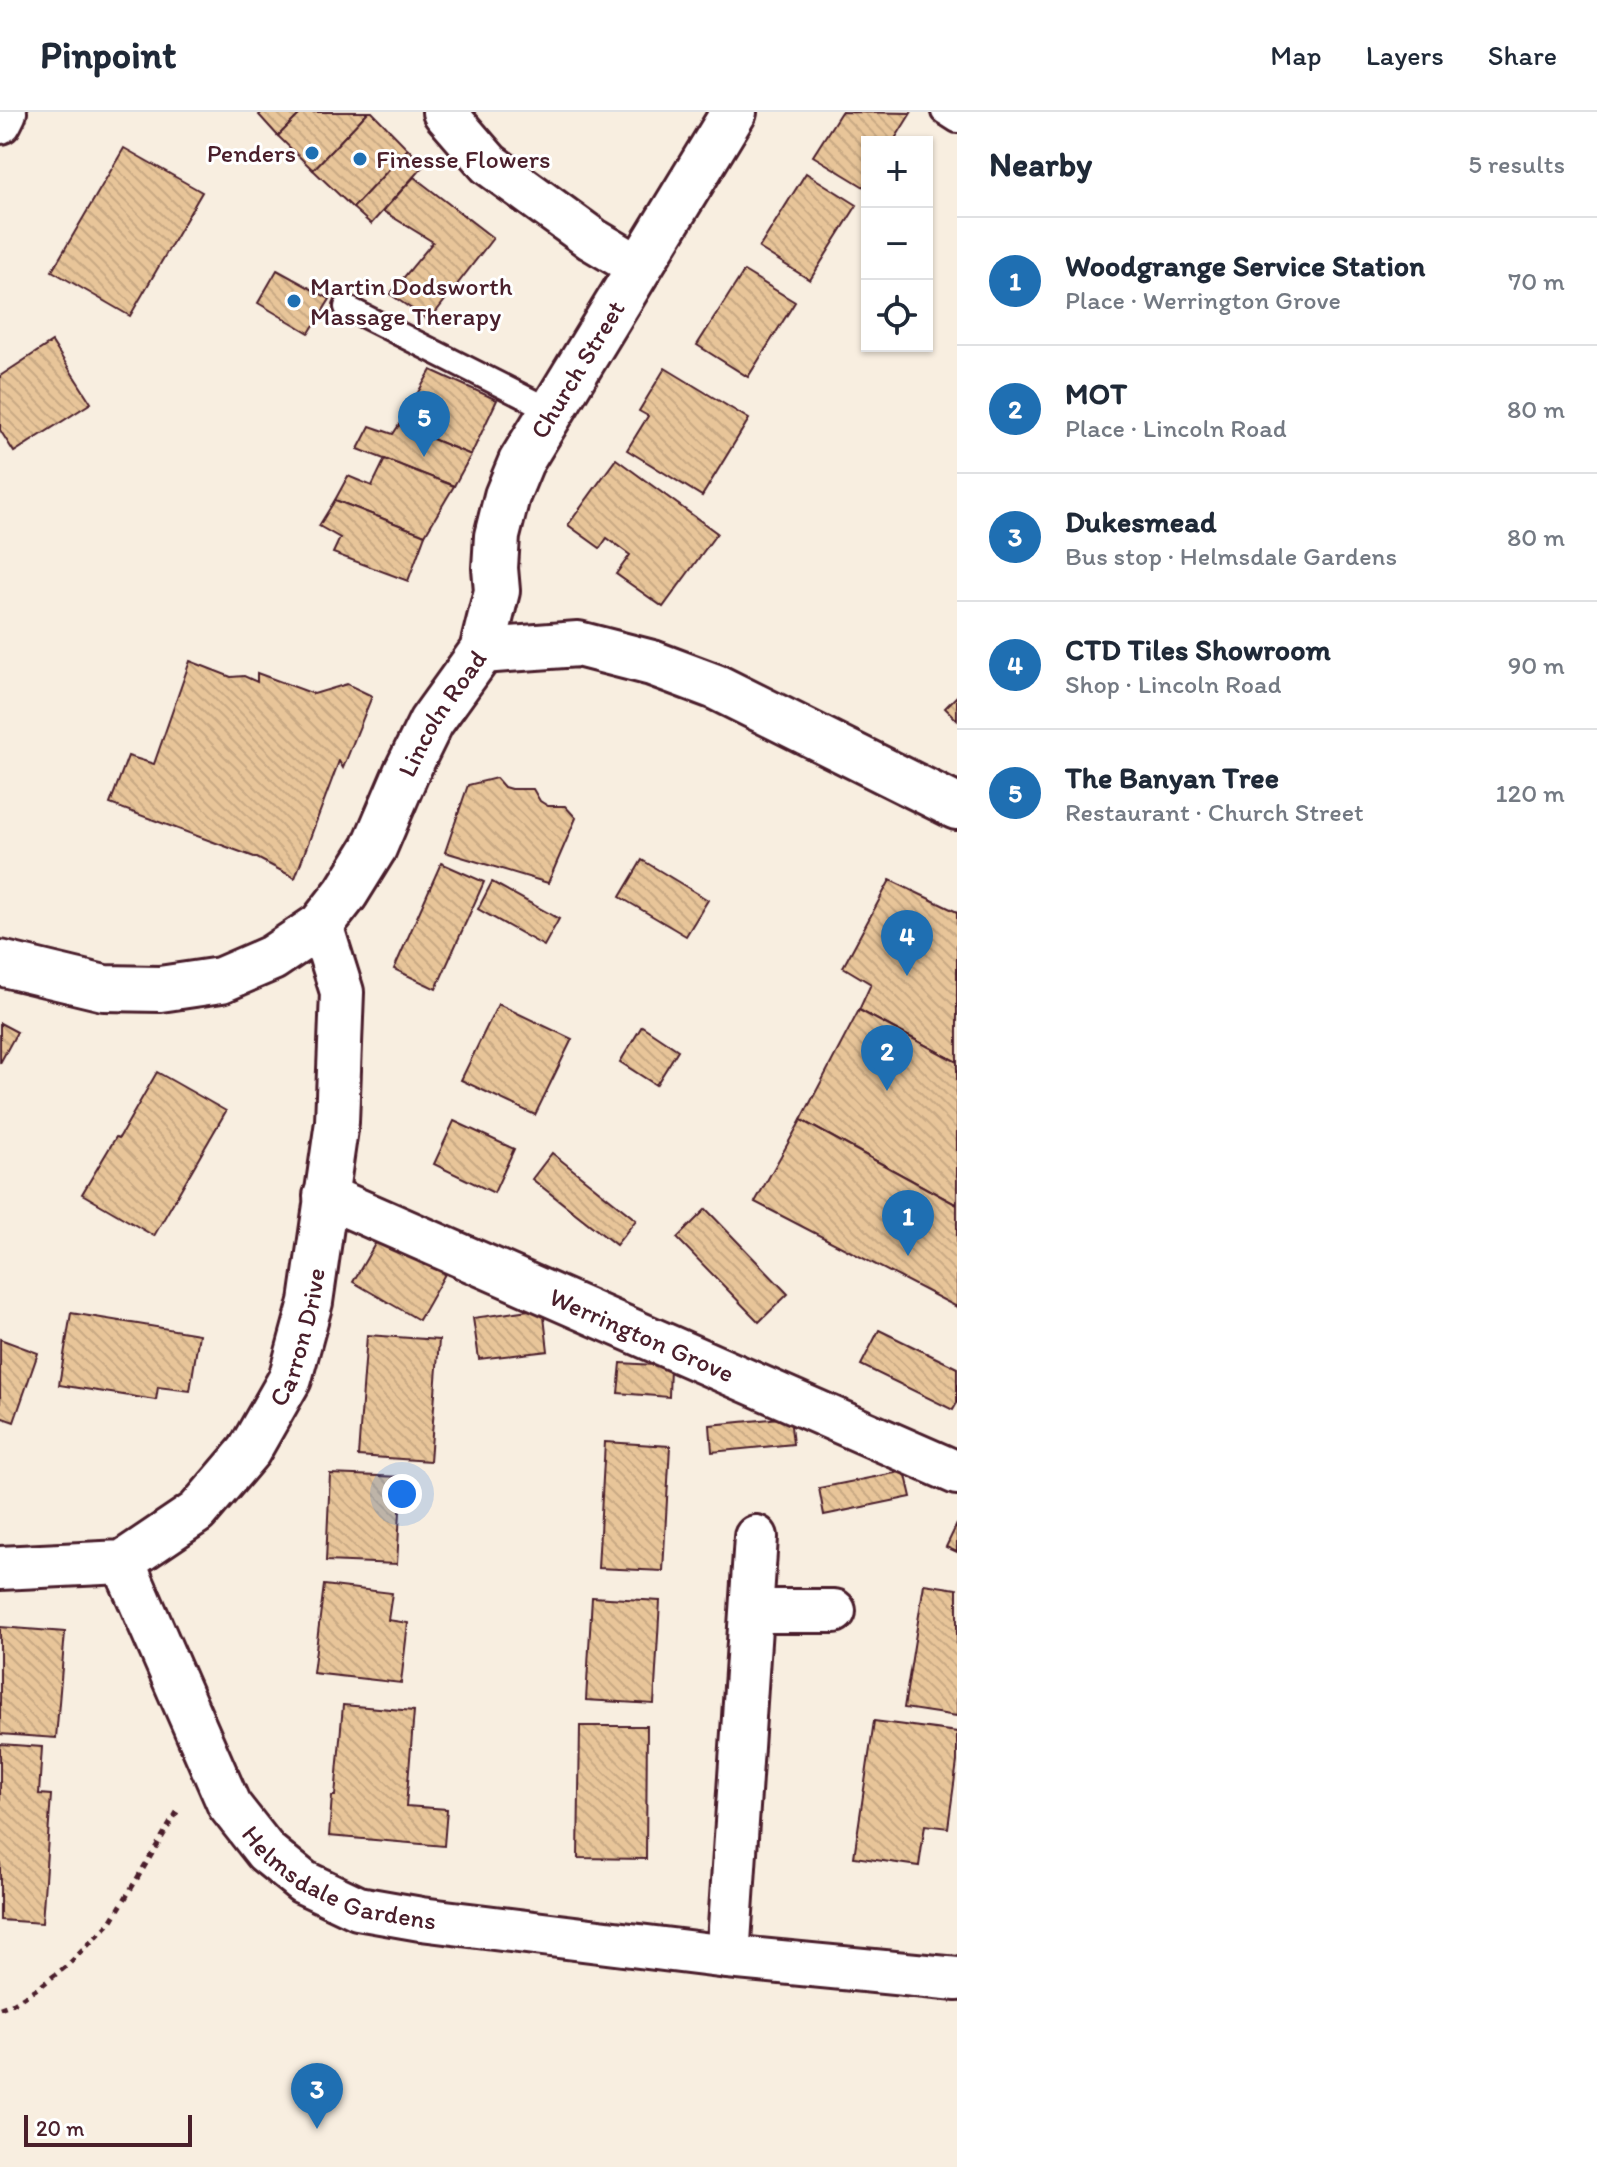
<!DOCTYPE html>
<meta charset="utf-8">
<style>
body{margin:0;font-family:Itim,sans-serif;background:#f2f2f3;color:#1f2937}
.controls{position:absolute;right:24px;top:24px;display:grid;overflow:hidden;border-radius:0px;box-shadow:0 2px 6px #0004}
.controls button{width:72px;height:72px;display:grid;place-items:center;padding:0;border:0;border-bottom:2px solid #e0e1e3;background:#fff;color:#1f2937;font:40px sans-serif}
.scale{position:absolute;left:24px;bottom:20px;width:168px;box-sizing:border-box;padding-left:8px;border:4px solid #4a1f2b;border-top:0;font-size:22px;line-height:28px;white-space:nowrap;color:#4a1f2b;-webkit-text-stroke:6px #fff;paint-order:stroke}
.you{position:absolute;left:402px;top:1382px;width:28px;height:28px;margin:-20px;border:6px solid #fff;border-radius:50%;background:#1a73e8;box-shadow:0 0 0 12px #1a73e833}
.badge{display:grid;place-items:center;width:52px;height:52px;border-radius:50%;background:#1f6fb2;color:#fff;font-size:26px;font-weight:700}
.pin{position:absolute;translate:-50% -66px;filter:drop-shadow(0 2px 4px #0008)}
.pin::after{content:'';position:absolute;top:42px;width:28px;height:24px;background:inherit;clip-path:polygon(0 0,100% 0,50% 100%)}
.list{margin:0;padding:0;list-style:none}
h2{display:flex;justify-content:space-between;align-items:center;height:104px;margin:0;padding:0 32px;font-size:34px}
h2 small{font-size:26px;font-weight:400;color:#747a83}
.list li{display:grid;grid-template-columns:52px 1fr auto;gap:24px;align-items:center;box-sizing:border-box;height:128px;padding:0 32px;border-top:2px solid #e0e1e3}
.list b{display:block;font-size:30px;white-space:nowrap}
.list p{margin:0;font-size:26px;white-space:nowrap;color:#747a83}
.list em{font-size:26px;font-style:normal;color:#747a83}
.icon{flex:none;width:44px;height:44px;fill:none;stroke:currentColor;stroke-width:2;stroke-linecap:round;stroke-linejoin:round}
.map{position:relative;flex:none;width:957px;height:2055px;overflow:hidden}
header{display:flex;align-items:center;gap:48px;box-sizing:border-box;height:112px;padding:0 40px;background:#fff;border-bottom:2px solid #e0e1e3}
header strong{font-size:38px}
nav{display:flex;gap:44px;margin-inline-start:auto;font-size:28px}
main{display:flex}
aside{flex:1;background:#fff}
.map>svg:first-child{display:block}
.building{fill:url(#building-back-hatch);stroke:#4a1f2b;stroke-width:2}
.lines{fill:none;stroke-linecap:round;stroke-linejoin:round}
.lane-casing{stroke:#4a1f2b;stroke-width:28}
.street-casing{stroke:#4a1f2b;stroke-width:48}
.secondary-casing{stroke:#4a1f2b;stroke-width:50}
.path{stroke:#4a1f2b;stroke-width:5;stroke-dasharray:6 6;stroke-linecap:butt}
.lane{stroke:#fff;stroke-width:22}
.street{stroke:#fff;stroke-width:42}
.secondary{stroke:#fff;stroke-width:44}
.poi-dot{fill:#1f6fb2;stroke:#fff;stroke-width:3}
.labels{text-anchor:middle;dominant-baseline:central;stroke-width:6;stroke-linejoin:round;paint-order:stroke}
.poi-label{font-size:26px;fill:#4a1f2b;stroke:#fff;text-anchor:start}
.street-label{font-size:26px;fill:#4a1f2b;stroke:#fff}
</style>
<header>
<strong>Pinpoint</strong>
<nav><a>Map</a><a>Layers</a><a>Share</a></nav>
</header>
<main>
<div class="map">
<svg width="957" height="2055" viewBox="0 0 957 2055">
<defs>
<pattern id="building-back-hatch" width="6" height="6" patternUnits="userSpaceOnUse" patternTransform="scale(2)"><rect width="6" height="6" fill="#e8c599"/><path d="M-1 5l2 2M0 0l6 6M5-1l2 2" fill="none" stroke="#c8a984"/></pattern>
</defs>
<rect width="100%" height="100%" fill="#f8eee0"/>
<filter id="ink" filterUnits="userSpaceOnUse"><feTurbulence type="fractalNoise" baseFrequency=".0125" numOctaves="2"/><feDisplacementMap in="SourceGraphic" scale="16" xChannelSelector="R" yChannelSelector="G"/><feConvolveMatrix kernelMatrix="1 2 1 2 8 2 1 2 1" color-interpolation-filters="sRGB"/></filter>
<g filter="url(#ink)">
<g class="building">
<path d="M262 0H302L278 24 259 3Z"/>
<path d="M302 0H368L313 58 278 24Z"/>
<path d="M368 0H372L408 37 353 96 313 58Z"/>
<path d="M841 0 911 1 893 30H867V71L864 75 813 44Z"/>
<path d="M124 36 202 80 130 204 52 159Z"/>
<path d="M408 37 424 53 371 112 353 96Z"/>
<path d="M806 61 857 93 810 168 759 136Z"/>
<path d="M414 65 493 126 429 209 390 182 433 130 383 99Z"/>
<path d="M277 158 330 187 309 221 258 191Z"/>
<path d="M744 159 795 190 748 265 697 233Z"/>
<path d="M52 230 91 291 14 340 0 318V264Z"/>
<path d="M665 256 749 307 702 384 627 338 648 304 639 299Z"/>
<path d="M431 258 497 288 471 343 399 313Z"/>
<path d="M399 313 471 343 454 374 358 337 370 314 393 322Z"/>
<path d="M385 347 454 374 425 423 335 388 348 364 372 374Z"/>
<path d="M616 347 717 421 663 495 616 462 630 443 607 426 600 436 568 413Z"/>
<path d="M335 388 425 423 408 469 333 441 340 426 319 414Z"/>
<path d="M190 549 231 565 244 564 257 570V561L314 582 347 572 372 584 343 656 339 649 295 766 257 746 110 692 128 644 154 652Z"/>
<path d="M957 584V608L945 596Z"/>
<path d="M496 666 504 675 511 677H533L540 689 548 694H565L576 706 548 771 445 740 468 673Z"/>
<path d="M642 748 708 788 686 824 620 785Z"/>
<path d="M441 751 484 770 436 877 394 857Z"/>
<path d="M890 768 957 800V950L859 898 871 872 843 855Z"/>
<path d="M492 770 559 807 544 834 478 797Z"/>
<path d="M498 892 572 927 535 1003 461 968Z"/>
<path d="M859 898 957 950V1093L801 1008Z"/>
<path d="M0 911 17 920 0 951Z"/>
<path d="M642 914 678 938 656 973 620 950Z"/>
<path d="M157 960 226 999 154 1124 82 1082 116 1025 119 1026Z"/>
<path d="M801 1008 957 1093V1195L755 1090Z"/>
<path d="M454 1009 514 1037 494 1081 434 1052Z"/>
<path d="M552 1041 636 1108 616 1133 532 1067Z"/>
<path d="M706 1097 788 1182 759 1210 677 1126Z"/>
<path d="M383 1118 449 1155 419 1208 353 1170Z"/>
<path d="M543 1196 548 1239 479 1247 473 1206Z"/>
<path d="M71 1201 199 1222 190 1279 158 1275 156 1288 59 1273Z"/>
<path d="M879 1218 957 1256V1291L953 1298 861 1253Z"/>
<path d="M367 1223 439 1228 430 1349 358 1344Z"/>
<path d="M0 1227 38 1241 14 1310 0 1305Z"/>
<path d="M621 1251 670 1254 669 1285 618 1281Z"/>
<path d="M790 1305 793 1332 712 1340 710 1313Z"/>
<path d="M605 1330 670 1334 663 1459 598 1456Z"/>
<path d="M905 1359 911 1385 824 1403 819 1376Z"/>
<path d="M330 1362 402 1365 397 1452 326 1449Z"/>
<path d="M957 1412V1440L946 1435Z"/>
<path d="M924 1472 957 1477V1604L904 1596Z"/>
<path d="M324 1473 392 1481 388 1508 408 1511 401 1571 313 1561Z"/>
<path d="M592 1485 660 1489 654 1592 586 1588Z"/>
<path d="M0 1515 65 1520 56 1626 0 1622Z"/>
<path d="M343 1593 414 1599 406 1694 447 1697 444 1734 329 1724 332 1684H335Z"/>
<path d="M874 1609 957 1620V1650L948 1716 925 1713 919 1754 854 1745Z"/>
<path d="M580 1614H647L646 1747 578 1746Z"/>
<path d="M0 1632 42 1635 39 1682 51 1683 42 1811 0 1808Z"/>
</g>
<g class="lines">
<defs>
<g id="lane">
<path d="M943 0 957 9"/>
<path d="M346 195 552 299"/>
</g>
<g id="street">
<path d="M444 0 489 52 592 127 639 155"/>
<path d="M0 10 5 0"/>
<path id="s1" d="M325 1084 957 1361"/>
<path id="s2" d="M123 1450 229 1693 266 1740 303 1770 358 1796 421 1807 728 1845 957 1867"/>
<path id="s3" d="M0 1456 123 1450 197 1400 249 1339 290 1267 311 1190 337 1010 342 880 321 813"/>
<path d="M753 1499H834"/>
<path d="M728 1845 756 1425"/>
</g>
<g id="secondary">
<path d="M482 539 578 532 652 551 716 575 957 695"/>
<path id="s4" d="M0 851 104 876 160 877 221 868 272 846 321 813 346 781 374 736 406 661 431 610 482 539 497 479 495 456 497 424 507 384 521 350 734 0"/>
</g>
</defs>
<use href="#lane" class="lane-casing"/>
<use href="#street" class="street-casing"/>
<use href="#secondary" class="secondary-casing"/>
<path class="path" d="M0 1896 14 1891 41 1874 69 1852 111 1810 177 1700"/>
<use href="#lane" class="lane"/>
<use href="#street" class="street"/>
<use href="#secondary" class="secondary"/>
</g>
</g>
<g class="poi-dot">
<circle cx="312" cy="41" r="8"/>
<circle cx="360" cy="47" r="8"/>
<circle cx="294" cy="189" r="8"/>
</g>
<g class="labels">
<g class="poi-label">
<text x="296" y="41" text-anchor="end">Penders</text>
<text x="376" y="47">Finesse Flowers</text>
<text x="310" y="174">Martin Dodsworth<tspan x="310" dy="30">Massage Therapy</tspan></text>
</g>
<g class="street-label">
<text stroke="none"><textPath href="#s4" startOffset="962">Church Street</textPath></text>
<text stroke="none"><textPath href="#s4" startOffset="584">Lincoln Road</textPath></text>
<text stroke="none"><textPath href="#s1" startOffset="346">Werrington Grove</textPath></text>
<text stroke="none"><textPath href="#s3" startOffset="418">Carron Drive</textPath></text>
<text stroke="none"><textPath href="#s2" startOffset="404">Helmsdale Gardens</textPath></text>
</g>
</g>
</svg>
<div class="controls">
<button>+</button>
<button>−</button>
<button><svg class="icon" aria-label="locate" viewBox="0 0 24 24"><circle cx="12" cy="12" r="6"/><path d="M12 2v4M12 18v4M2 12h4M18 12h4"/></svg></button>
</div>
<div class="scale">20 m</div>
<div class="you"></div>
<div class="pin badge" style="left:908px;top:1144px">1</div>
<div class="pin badge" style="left:887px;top:979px">2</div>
<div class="pin badge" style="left:317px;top:2017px">3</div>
<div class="pin badge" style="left:907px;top:864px">4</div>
<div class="pin badge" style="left:424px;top:345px">5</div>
</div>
<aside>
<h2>Nearby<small>5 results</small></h2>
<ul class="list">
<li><span class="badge">1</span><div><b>Woodgrange Service Station</b><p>Place · Werrington Grove</p></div><em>70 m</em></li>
<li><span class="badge">2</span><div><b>MOT</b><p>Place · Lincoln Road</p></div><em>80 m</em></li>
<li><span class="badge">3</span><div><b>Dukesmead</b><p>Bus stop · Helmsdale Gardens</p></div><em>80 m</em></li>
<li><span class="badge">4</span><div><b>CTD Tiles Showroom</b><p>Shop · Lincoln Road</p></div><em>90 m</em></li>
<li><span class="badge">5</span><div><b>The Banyan Tree</b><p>Restaurant · Church Street</p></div><em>120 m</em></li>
</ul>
</aside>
</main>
